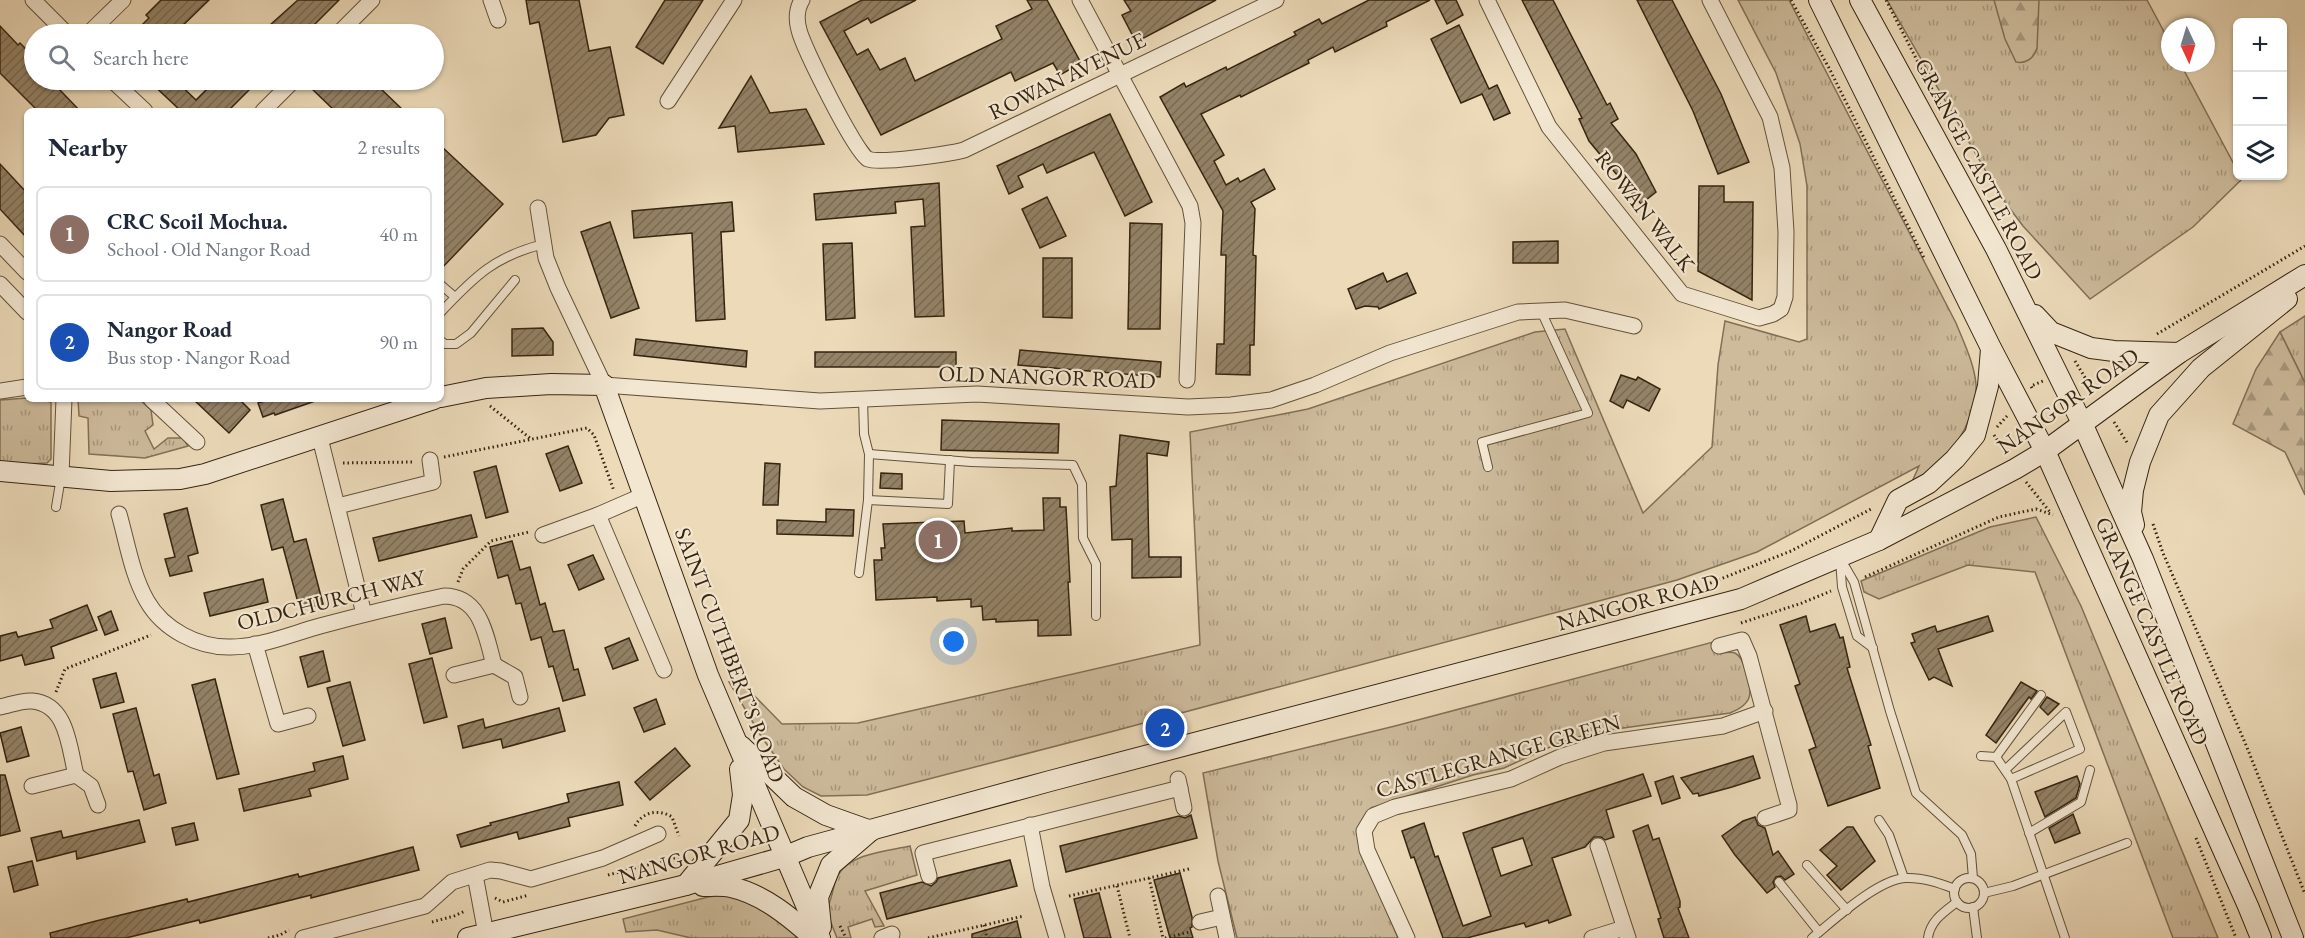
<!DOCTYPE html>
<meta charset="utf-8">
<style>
body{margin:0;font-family:"EB Garamond",serif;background:#f6f6f7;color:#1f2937}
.controls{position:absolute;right:18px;top:18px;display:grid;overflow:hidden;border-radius:9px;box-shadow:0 2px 4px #0004}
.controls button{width:54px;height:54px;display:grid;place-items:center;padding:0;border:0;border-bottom:2px solid #e0e1e3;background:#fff;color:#1f2937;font:30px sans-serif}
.compass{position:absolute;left:2161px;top:18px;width:54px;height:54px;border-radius:50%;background:#fff;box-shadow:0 2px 4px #0004;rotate:176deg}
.you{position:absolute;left:954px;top:642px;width:21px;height:21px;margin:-15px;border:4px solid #fff;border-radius:50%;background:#1a73e8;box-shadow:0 0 0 9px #1a73e833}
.badge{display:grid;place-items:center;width:39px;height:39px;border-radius:50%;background:#d93025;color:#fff;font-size:20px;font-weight:700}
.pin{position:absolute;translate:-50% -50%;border:3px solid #fff;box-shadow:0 2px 6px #0006}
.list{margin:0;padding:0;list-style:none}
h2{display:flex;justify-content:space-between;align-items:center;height:78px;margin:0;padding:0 24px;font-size:26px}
h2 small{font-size:20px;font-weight:400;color:#747a83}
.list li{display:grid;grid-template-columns:39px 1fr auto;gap:18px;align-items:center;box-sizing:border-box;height:96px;margin:0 12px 12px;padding:0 12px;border:2px solid #e0e1e3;border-radius:9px}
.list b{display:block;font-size:22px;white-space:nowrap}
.list p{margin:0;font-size:20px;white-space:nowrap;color:#747a83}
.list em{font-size:20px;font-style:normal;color:#747a83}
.icon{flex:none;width:33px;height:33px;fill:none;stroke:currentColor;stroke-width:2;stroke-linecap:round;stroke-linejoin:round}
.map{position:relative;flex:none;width:2305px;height:938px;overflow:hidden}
.search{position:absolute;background:#fff;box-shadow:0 2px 4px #0004;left:24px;top:24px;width:420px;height:66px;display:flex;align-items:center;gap:15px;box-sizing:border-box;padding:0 21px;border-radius:33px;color:#747a83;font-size:22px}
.panel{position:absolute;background:#fff;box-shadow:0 2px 4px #0004;left:24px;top:108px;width:420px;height:294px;border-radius:9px}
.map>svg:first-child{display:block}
.grass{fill:url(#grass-tufts);stroke:#817056;stroke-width:1.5}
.forest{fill:url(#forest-firs);stroke:#817056;stroke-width:1.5}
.building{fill:url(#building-hatch);stroke:#352410;stroke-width:1.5;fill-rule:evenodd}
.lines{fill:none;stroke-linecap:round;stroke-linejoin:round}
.lane-casing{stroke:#63523a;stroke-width:10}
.street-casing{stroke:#63523a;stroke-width:17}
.secondary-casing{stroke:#352410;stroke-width:22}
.path{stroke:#352410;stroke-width:3;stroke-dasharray:1.5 3;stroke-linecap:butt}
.lane{stroke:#f3e7d2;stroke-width:8}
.street{stroke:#f3e7d2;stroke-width:15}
.secondary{stroke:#f3e7d2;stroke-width:20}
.labels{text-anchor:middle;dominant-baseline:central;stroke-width:4.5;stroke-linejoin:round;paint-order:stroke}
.street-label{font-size:22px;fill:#352410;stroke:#f3e7d2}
</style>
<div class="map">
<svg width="2305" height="938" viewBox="0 0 2305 938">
<defs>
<pattern id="grass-tufts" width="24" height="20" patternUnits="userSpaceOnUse" patternTransform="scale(1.5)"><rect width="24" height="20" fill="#cdbb9c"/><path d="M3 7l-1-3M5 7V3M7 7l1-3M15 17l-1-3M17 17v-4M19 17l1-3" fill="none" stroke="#a7987e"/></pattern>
<pattern id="forest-firs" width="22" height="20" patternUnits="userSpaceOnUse" patternTransform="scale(1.5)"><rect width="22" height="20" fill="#cdbb9c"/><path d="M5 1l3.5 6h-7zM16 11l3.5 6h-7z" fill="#a7987e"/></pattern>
<pattern id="building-hatch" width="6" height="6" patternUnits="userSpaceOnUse" patternTransform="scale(1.5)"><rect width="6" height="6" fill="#948368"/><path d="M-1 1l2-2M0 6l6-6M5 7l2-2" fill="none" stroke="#7a6b54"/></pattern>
</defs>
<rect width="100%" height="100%" fill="#ecdab9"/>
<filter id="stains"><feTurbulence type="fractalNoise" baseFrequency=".00333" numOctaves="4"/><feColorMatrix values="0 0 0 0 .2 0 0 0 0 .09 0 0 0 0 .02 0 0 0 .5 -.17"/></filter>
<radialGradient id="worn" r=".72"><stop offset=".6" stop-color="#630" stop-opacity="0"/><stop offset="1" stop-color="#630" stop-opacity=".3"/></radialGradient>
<g class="grass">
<path d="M1738 0H1789L1956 323C1964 343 1974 363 1976 384 1978 412 1957 448 1937 466 1929 473 1919 478 1911 484L1919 466 1757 552 1677 580 1114 731 867 795 821 796 803 787 784 769 761 736 729 682 740 681 782 724 858 723 1200 645 1190 432 1308 409 1535 332 1565 329 1643 513 1712 447 1718 365 1725 321 1799 342 1807 339V186L1800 144 1776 73Z"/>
<path d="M1887 0H2147L2170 43V63H2180L2237 170 2238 176H2241L2242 179 2193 227 2090 299 2023 226 1999 194Z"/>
<path d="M2305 316V383L2280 332Z"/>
<path d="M27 398 51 402V459L47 463 0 465V400Z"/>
<path d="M78 399H139L151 410 153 425 145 431 154 449 168 438H183L188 446 145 458 89 454 88 418 79 416Z"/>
<path d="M2036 517 2081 606 2218 938H2173L2035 572 1968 565 1879 599 1864 592 1861 581 1990 527Z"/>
<path d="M1713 642 1720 653C1725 653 1730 651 1735 653 1741 656 1743 663 1745 669 1752 692 1755 703 1730 713L1595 732 1561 742 1504 768 1473 775 1371 808 1360 825 1361 849 1398 938H1237L1218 861 1203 773 1395 726Z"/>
<path d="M910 846 917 875 865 891 884 926 875 927 872 919 848 927 851 938H837L826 910C833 899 832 887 838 875 851 853 888 851 910 846Z"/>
<path d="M723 895C752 898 777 918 798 938H691L657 930 626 932 623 919 708 897Z"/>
</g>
<g class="forest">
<path d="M1994 0H2039L2037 49C2033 59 2027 64 2016 62L2005 39Z"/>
<path d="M2280 332 2305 383V495L2285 452 2233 424 2256 369Z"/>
</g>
<g class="building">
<path d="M161 0H209L174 34H133L149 18 146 15Z"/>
<path d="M298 0H339L305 34H260Z"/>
<path d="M526 0H579L589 51 610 47 624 115 609 118 596 135 563 142 539 22 530 24Z"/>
<path d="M665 0H703L663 64 636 47Z"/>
<path d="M862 0H916L871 23 868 18 844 31 857 55 868 49 880 70 905 58 915 81 1002 39 996 26 1032 9 1027 0H1047L1081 63 1060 75 1053 63 1015 81 1011 72 881 135 820 22Z"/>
<path d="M1124 0H1216L1136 42 1122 15 1131 11Z"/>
<path d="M1369 0H1430L1386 22 1387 26 1335 52 1333 47 1308 60 1309 63 1241 97 1240 95 1201 114 1224 155 1214 161 1226 185 1238 178 1240 182 1264 169 1275 189 1251 202 1255 209 1253 255 1256 256 1254 345H1250V375L1216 374 1217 344H1224L1226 255H1221L1223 211 1160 97 1184 83 1186 87 1226 67 1227 70 1296 35 1294 32 1319 19 1322 24Z"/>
<path d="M1435 0H1456L1463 15 1447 24Z"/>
<path d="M1522 0H1553L1607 105 1610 103 1618 119 1611 123 1636 154 1656 192 1641 204 1589 141 1579 119 1582 118Z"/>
<path d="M1637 0H1672L1721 94 1749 162 1718 174 1693 111Z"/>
<path d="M1459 25 1489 89 1497 85 1510 113 1494 120 1482 94 1461 103 1431 39Z"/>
<path d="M0 26 18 45 20 43 34 57V80H68L59 89 80 111H38L0 73Z"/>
<path d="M751 76 770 113 806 109 824 144 738 152 735 126 719 128Z"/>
<path d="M148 80H175L196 100 216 80H259L228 111H181Z"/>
<path d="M319 80H375L383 87 381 89 404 111H335L311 88Z"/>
<path d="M1110 114 1152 202 1125 216 1094 152 1047 173 1043 164 1018 176 1023 187 1009 194 997 166Z"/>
<path d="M441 146 503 204 441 269Z"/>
<path d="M0 164 27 193V238L0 209Z"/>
<path d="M939 183 944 316 915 317 911 227 925 226 923 199 895 202 896 213 816 220 814 194Z"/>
<path d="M1699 186H1724V202H1753L1752 300 1698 271Z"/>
<path d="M1047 197 1066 236 1040 248 1022 209Z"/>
<path d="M732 202 734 231 721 232 725 319 696 321 692 233 634 238 632 211Z"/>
<path d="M610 222 639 308 611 318 581 232Z"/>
<path d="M1130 223 1162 224 1160 329H1128Z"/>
<path d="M1558 241V263H1513V242Z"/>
<path d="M852 243 855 318 826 320 823 244Z"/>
<path d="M1043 258H1072V318L1043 317Z"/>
<path d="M1383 273 1387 282 1407 273 1416 293 1379 309 1378 307 1365 306 1356 309 1348 289Z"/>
<path d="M543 328 553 342V355L512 356V329Z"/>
<path d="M636 339 747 351 746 367 634 355Z"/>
<path d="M1020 350 1161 362 1160 377 1018 365Z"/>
<rect x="815" y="352" width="141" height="15"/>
<path d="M1621 375 1636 380 1638 377 1660 389 1649 411 1627 400 1623 408 1610 401Z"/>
<path d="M193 399H239L250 410 229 433Z"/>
<path d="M270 399H314L315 401 275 415 274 413 263 417 258 403Z"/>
<path d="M942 420 1059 424 1058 453 941 450Z"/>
<path d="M1120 435 1169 442 1167 456 1147 453 1149 557H1181V577L1132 578V539L1112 540 1110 487 1116 486Z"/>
<path d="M568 446 582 483 560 491 546 454Z"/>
<path d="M765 463 780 464 778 505H763Z"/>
<path d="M496 466 508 512 486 518 474 472Z"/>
<path d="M881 473 902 474V489L880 488Z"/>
<path d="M1043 498H1060V507H1066L1070 582H1068L1071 635 1038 636V620L996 622V619L983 620 982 606 971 607V599L937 601V597L876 600 874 560H882L881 548H885L883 524 964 521 965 533 1012 528V531L1044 530Z"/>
<path d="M283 499 294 542 306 539 323 604 300 610 283 547 272 550 261 505Z"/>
<path d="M187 508 198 553 188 556 192 571 170 576 165 559 175 557 164 514Z"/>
<path d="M826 509 854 510 853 536 777 534V520L826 522Z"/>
<path d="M471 515 477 537 379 561 373 538Z"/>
<path d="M512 541 520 570 530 567 540 605 545 603 553 632 564 630 574 670 578 669 585 695 563 701 553 666 549 667 541 637 531 640 521 603 516 604 508 575 498 578 490 547Z"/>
<path d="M593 555 604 579 579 590 568 565Z"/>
<path d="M263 579 268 602 210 616 204 593Z"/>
<path d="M87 605 97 630 51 647 54 658 25 665 22 655 0 661V636L16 632 18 637 53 628 50 620Z"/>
<path d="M111 611 118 630 105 635 98 617Z"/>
<path d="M1806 616 1810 632 1835 624 1840 638 1843 637 1850 667 1847 668 1871 745 1868 746 1880 788 1828 806 1809 750 1816 747 1795 686 1800 684 1780 625Z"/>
<path d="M1988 616 1993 631 1938 649 1952 686 1934 677 1929 680 1911 643 1915 642 1912 634 1935 626 1937 632Z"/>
<path d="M445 618 452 648 430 654 422 624Z"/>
<path d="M629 638 638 660 613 669 605 648Z"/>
<path d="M323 651 330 681 308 687 300 657Z"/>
<path d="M432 658 447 717 424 723 409 664Z"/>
<path d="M116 673 124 702 101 708 93 679Z"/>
<path d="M215 679 239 774 217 779 192 685Z"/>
<path d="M350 682 365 740 343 746 327 688Z"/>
<path d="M2021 682 2037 691 2031 699 2029 697 1996 743 1986 735Z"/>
<path d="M2047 697 2059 704 2048 715 2040 707Z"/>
<path d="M656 699 665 724 644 732 634 708Z"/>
<path d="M136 708 154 776 159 774 166 803 144 810 133 771 128 772 113 714Z"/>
<path d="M559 708 565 731 503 748 501 739 463 748 458 726 483 719 485 728Z"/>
<path d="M21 727 29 756 7 762 0 733Z"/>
<path d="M675 748 690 766 650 800 635 782Z"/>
<path d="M343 756 348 779 309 789 311 796 244 811 239 789 315 771 313 763Z"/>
<path d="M1753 756 1760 778 1732 787 1699 796 1698 793 1693 794 1681 778Z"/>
<path d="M1643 774 1651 796 1606 810 1614 837 1605 840 1601 837H1594L1585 847 1552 858 1571 915 1549 923 1548 920 1526 927 1524 923 1467 938H1443L1414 857 1411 858 1402 831 1424 823 1435 857 1438 856 1463 926 1491 916 1463 833ZM1523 838 1532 865 1501 876 1492 848Z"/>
<path d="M0 775H5L20 831 0 836Z"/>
<path d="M1673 776 1680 798 1662 804 1655 782Z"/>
<path d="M2077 776 2080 784 2076 798 2045 817 2035 792Z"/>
<path d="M619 782 623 805 568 818 570 826 519 839 517 832 461 847 457 835 491 825 490 823 569 802 567 794Z"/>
<path d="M2073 814 2080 833 2055 843 2049 828Z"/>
<path d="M1191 815 1197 838 1066 872 1060 846 1179 816 1185 818Z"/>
<path d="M1755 817 1758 825 1765 828 1773 855 1778 851 1794 874 1785 880 1781 876 1776 877 1773 882 1775 887 1767 893 1735 855 1722 836 1743 821Z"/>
<path d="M139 820 145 842 77 859 76 851 37 861 31 838 61 831 63 838Z"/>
<path d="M194 823 198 840 176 845 172 828Z"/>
<path d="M1648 825 1653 840 1659 838 1680 901V907L1678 908 1689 938H1664L1658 919 1661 918 1633 831Z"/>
<path d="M1847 827H1853L1875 861 1841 890 1827 875 1837 866 1820 850Z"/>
<path d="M413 847 419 870 311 898V895L200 923 199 920 126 938H51L50 933 96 921 187 899 188 902 298 874 299 877Z"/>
<path d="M1010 860 1017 886 887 919 880 893 922 882 931 886 936 882 938 878Z"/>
<path d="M32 861 38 885 14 892 8 867Z"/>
<path d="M1180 873 1192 917V927L1190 928 1193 938H1170L1154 880Z"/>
<path d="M1099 893 1111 938H1084L1074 899Z"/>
<path d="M1017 921 1021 938H972V934Z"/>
</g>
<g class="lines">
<defs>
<g id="lane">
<path d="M441 285 455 297"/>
<path d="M441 312C475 276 495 256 544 244"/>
<path d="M441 341 445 344H456L471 333 515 280"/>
<path d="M863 399 864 434 869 454 868 500 948 504 950 460"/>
<path d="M869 454 971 462 1073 465 1082 484 1083 538 1096 564V616"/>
<path d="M1488 467 1482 442 1588 413 1541 311"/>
<path d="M56 507 61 477"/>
<path d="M1840 558 1854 582 1890 711 1916 793 1962 835 1971 854 1973 878"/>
<path d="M1840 560 1842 587 1857 636 1873 648"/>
<path d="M859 573 868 500"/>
<path d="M1981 756 1996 757 2011 779 2065 938"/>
<path d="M1996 757 2041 695"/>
<path d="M2006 769 2066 712 2080 749 2011 779"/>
<path d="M1879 820 1889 835 1904 878"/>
<path d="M2029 833 2081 802 2090 770"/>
<path d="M1807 865 1847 910"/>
<circle cx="1969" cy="893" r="15"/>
<path d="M1779 882 1819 932"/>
<path d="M1984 893 2013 886 2127 843"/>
<path d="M1973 907 1977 938"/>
<path d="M1812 938C1834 920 1877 880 1905 878 1922 877 1939 883 1955 889"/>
<path d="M1928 938C1930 921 1944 912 1957 902"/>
</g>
<g id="street">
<path d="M33 0 67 34"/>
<path d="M491 0 498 20"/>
<path d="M802 0C796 10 796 19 799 30 803 47 856 154 868 159 880 164 949 154 964 150L1276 0"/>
<path d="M1080 0 1190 206 1193 223 1187 380"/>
<path d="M1487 0 1549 127 1682 294 1759 318 1773 314 1781 309 1785 297 1786 232 1782 168 1770 117 1710 0"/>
<path d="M88 34 123 0"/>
<path d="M338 34 372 0"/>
<path d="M112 80 145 111"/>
<path d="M668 101 734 0"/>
<path d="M263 111 294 80"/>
<path d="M538 208 546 258 558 288 604 385 820 401 977 394 1188 407 1231 405 1271 400 1315 385 1390 353 1518 312 1565 310 1634 326"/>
<path d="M0 244 27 272"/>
<path d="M0 284 27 312"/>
<path d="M0 391 27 387"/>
<path d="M151 399 197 442"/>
<path d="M320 438 364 614"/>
<path d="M61 475 64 399"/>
<path d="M644 495 598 515 664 670"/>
<path d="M338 506 433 482 430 460"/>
<path d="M119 514C127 542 132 575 147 601 163 629 198 648 231 647 261 647 291 634 320 626 361 615 402 605 444 596 481 596 486 636 494 665"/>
<path d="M543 535 598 515"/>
<path d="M255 644 278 724 308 716"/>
<path d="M1719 646 1742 640 1749 656 1789 805V810L1765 818"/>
<path d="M454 675 494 665 515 677 520 697"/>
<path d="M0 707C10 705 22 700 32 701 68 704 69 748 76 775"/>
<path d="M1178 779 1184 808"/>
<path d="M32 786 76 775 91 786 98 805"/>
<path d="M1030 825 1042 887 1057 938"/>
<path d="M1598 846 1628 938"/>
<path d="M475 875 486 934"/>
<path d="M929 876 923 853 1180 788"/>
<path d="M1218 896 1227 938"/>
<path d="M1200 922 1222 917"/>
<path d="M303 938 425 906 452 882 490 870 501 871 531 879 603 858 658 834"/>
<path d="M882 938 892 934"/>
<path d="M1407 938 1367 850 1364 831 1373 816 1395 807 1511 779 1560 757 1604 743 1723 726 1765 711"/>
<path d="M1592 938 1624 928"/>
</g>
<g id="secondary">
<path d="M1819 0 1991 348 2045 451 2248 906 2261 938"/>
<path d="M1860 0 1996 249 2082 423 2143 559 2293 938"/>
<path d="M2035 315 2051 332 2091 348 2114 351 2179 353"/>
<path d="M441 397 486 388 551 384 604 385 708 675 820 938"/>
<path d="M0 471 111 481 180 479 205 474 434 399"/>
<path d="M2134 525 2131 512 2133 490 2140 462 2159 415 2201 368 2287 299"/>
<path d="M1879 540 1898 500 1929 483 1955 459 1975 435 1988 386 1991 349"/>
<path d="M741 746 794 797 826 815 871 831"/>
<path d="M686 885 739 820 743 795 740 769"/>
<path d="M703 886C712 886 723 885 731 887 763 894 790 917 814 938"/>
<path d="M821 927 818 897 831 865 867 834"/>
<path d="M468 938 686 885 784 857 808 847 1050 781 1741 599 1879 540 2015 469 2045 451 2179 353 2305 275"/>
</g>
</defs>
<use href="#lane" class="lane-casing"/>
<use href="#street" class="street-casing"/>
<use href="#secondary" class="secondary-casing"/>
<g class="path">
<path d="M1791 0 1829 68 1925 260"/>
<path d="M1886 0 1940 105"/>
<path d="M2157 334 2305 246"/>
<path d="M2075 361 2095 394"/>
<path d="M2032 388 2031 386 2043 381"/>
<path d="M490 406 531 439"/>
<path d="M2114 422 2128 444"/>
<path d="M1997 427 2007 416"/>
<path d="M1994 435 2007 455"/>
<path d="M444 457 587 428 594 435 614 491"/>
<path d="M343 463 414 462"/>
<path d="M2026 482 2050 512"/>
<path d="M2153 524 2163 553 2246 745 2305 894"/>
<path d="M1865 577 1999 517 2036 509 2053 515"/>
<path d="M458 582 463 569 491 541 529 532"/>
<path d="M1705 590 1708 584 1791 551 1873 508"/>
<path d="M1741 623 1802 603 1831 591"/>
<path d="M56 692 65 669 151 635"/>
<path d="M635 826C643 811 659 809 672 817L679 836"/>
<path d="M2196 838 2236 938"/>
<path d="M608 875 686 855"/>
<path d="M1149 878 1163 938"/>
<path d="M1117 886 1130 938"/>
<path d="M1069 896 1189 869"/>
<path d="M495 898 503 902 529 895"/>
<path d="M432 922 454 916 465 911"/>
<path d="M984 925 987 938"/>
<path d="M840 926 846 938"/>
<path d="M268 938 280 935 289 930"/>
<path d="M928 938 1024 916"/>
<path d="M1165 938 1189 932"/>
</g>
<use href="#lane" class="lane"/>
<use href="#street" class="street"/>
<use href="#secondary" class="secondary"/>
</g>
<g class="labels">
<g class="street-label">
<text transform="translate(1067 76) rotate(-26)">ROWAN AVENUE</text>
<text transform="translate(1979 169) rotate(62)">GRANGE CASTLE ROAD</text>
<text transform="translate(1645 211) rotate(52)">ROWAN WALK</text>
<text transform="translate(1047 377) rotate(2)">OLD NANGOR ROAD</text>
<text transform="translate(2068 401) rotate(-35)">NANGOR ROAD</text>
<text transform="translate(331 600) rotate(-14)">OLDCHURCH WAY</text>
<text transform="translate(1638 602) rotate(-15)">NANGOR ROAD</text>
<text transform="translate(2152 631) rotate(66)">GRANGE CASTLE ROAD</text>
<text transform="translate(730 655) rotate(69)">SAINT CUTHBERT’S ROAD</text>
<text transform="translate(1498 756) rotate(-16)">CASTLEGRANGE GREEN</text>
<text transform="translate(699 854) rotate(-16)">NANGOR ROAD</text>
</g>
</g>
<rect width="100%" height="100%" filter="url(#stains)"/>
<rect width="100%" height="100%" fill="url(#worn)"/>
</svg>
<div class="controls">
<button>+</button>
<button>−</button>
<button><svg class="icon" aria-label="layers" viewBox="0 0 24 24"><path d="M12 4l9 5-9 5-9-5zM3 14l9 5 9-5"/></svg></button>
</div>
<svg class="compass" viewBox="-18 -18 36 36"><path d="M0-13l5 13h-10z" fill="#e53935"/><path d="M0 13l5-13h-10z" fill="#747a83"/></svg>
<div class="you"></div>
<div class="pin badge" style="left:938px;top:540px;background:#8d6e63">1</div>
<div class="pin badge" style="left:1165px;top:728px;background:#1a4fb4">2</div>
<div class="search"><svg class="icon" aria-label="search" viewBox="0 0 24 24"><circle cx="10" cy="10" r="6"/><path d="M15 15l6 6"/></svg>Search here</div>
<section class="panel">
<h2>Nearby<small>2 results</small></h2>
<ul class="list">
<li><span class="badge" style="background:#8d6e63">1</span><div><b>CRC Scoil Mochua.</b><p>School · Old Nangor Road</p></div><em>40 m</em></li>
<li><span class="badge" style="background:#1a4fb4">2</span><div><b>Nangor Road</b><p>Bus stop · Nangor Road</p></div><em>90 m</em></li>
</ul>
</section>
</div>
